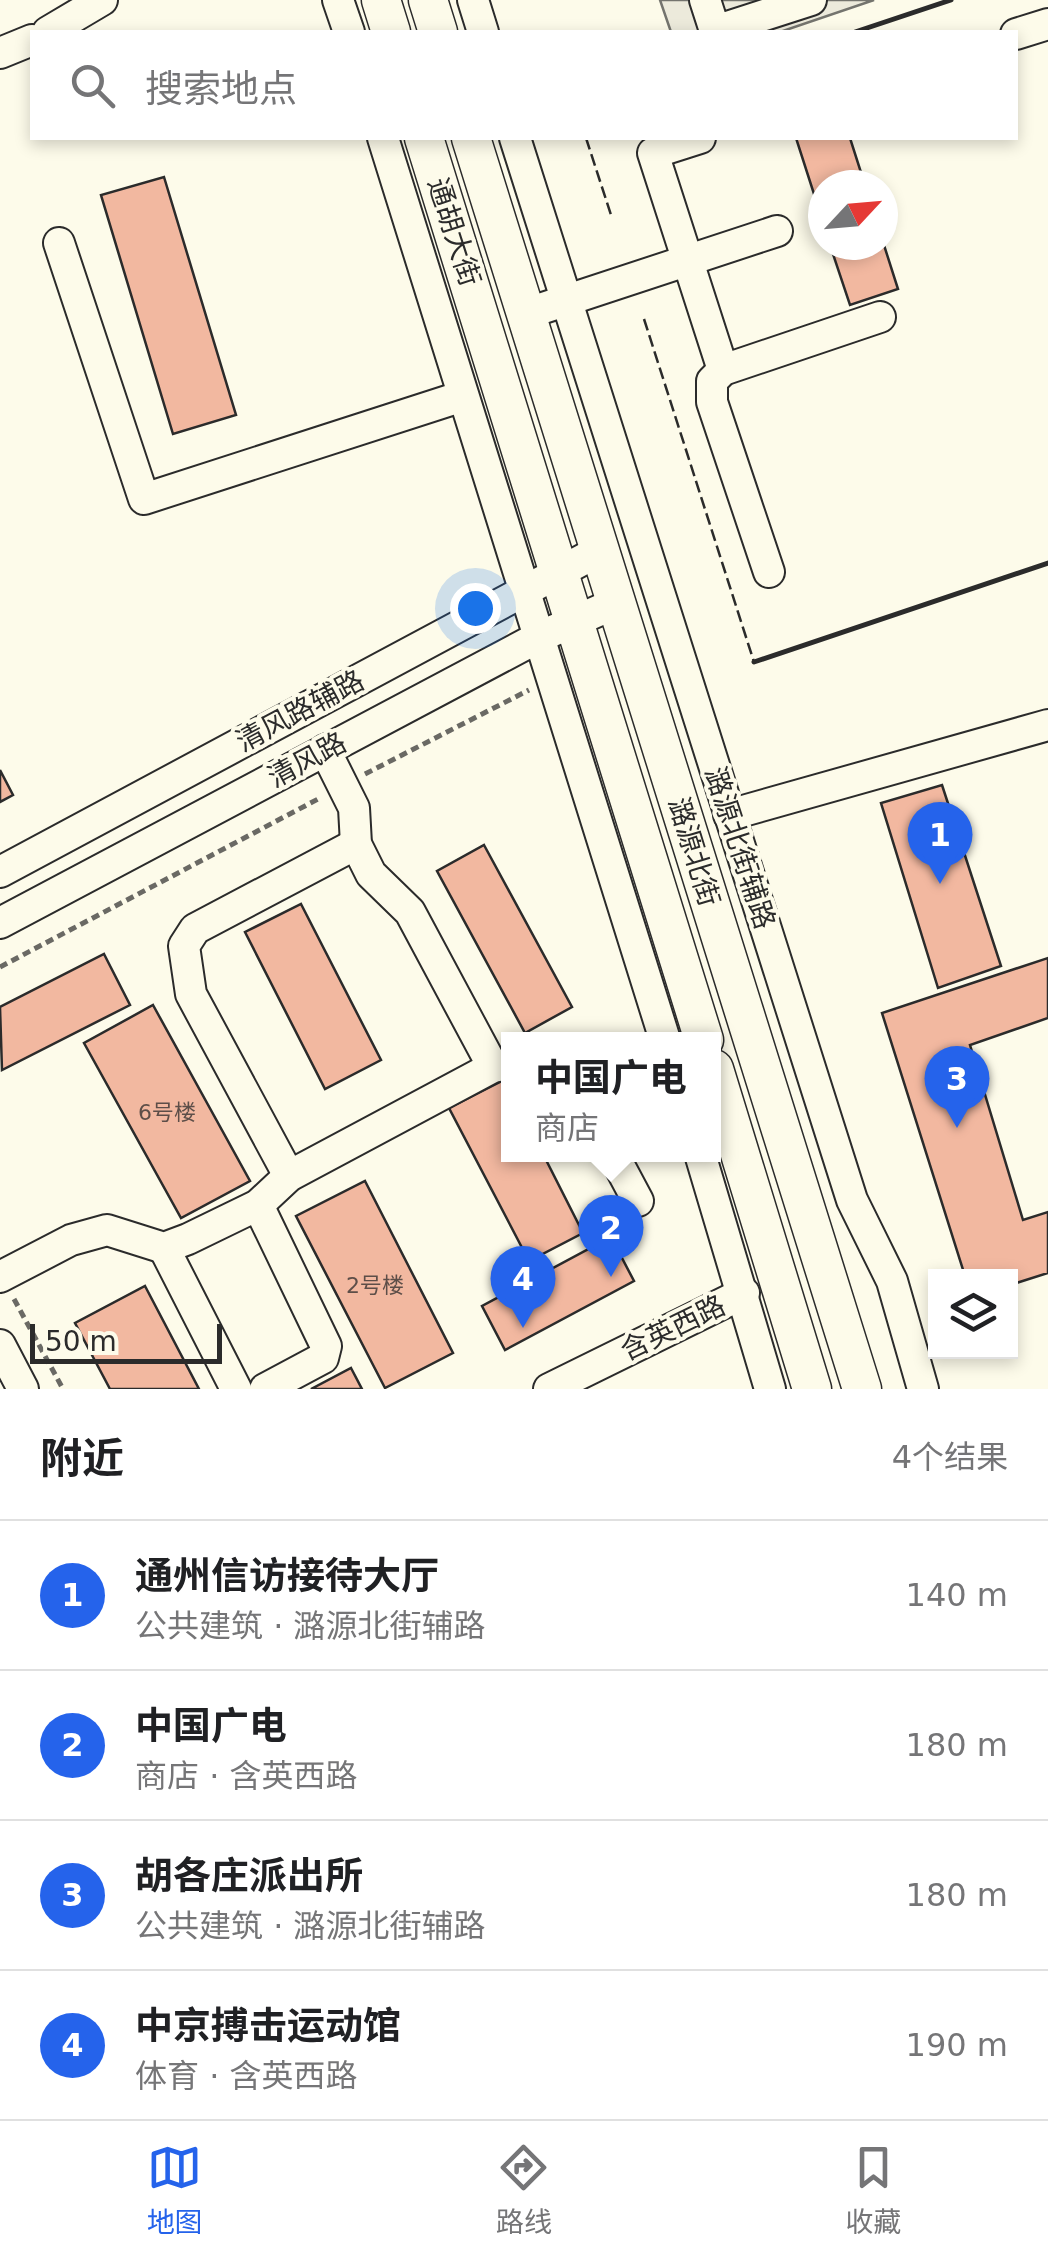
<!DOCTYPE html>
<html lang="zh">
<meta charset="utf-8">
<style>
body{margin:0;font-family:"DejaVu Sans","Noto Sans SC",sans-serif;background:#f2f2f2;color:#202124}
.controls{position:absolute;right:30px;bottom:30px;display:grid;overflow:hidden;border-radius:0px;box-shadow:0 5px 15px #0003}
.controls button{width:90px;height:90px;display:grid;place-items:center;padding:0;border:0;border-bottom:2px solid #e0e0e0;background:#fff;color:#202124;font:50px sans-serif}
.compass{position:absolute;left:808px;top:170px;width:90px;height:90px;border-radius:50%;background:#fff;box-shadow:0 5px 15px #0003;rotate:64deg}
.scale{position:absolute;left:30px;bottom:25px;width:192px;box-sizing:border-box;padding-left:10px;border:5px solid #2b2b2b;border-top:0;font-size:28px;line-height:35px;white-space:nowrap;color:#2b2b2b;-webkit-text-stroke:8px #fdfbea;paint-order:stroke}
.you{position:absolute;left:475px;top:608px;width:35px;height:35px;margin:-25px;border:8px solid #fff;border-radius:50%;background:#1a73e8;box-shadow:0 0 0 15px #1a73e833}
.badge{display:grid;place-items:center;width:65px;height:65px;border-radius:50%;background:#2563eb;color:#fff;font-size:32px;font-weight:700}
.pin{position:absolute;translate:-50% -82px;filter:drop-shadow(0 2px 5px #0008)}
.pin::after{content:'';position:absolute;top:52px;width:35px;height:30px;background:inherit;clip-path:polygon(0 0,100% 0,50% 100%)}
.popup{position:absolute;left:501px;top:1032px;width:220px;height:130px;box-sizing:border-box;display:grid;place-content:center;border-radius:0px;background:#fff;filter:drop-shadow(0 2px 8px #0005);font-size:32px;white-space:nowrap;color:#757577}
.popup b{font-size:38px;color:#202124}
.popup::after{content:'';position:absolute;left:50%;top:100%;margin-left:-20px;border:20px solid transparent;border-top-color:#fff}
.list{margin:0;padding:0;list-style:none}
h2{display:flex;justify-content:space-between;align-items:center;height:130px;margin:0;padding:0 40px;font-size:42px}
h2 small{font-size:32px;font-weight:400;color:#757577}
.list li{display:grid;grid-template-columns:65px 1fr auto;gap:30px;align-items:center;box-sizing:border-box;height:150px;padding:0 40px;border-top:2px solid #e0e0e0}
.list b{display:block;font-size:38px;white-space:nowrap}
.list p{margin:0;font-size:32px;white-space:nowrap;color:#757577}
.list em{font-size:32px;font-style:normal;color:#757577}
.icon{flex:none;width:55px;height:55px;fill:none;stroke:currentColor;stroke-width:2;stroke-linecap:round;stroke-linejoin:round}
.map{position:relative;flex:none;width:1048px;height:1389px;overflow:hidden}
.search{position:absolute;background:#fff;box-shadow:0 5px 15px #0003;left:30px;right:30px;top:30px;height:110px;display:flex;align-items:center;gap:25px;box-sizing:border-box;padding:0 35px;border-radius:0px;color:#757577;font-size:38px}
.sheet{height:730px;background:#fff}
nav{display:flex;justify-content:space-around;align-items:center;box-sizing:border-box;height:140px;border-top:2px solid #e0e0e0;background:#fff;font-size:28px;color:#757577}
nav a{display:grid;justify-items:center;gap:5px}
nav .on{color:#2563eb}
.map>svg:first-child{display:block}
.parking{fill:#eceadb;stroke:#74746e;stroke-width:2.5}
.building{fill:#f2b8a0;stroke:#2b2b2b;stroke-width:2.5}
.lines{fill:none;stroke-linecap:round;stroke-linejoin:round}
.minor-casing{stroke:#2b2b2b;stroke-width:34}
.major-casing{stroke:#2b2b2b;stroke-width:41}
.path{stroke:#6a6964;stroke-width:5;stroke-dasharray:8 5;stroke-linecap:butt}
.minor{stroke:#fdfbea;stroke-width:30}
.major{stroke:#fdfbea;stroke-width:38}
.fence{stroke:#2b2b2b;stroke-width:2.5;stroke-dasharray:12 5;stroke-linecap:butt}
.wall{stroke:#2b2b2b;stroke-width:5}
.labels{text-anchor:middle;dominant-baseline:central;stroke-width:8;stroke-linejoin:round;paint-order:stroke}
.number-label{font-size:22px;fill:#5d4e48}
.street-label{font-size:28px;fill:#2b2b2b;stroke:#fdfbea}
</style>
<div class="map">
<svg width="1048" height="1389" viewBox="0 0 1048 1389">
<rect width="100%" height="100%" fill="#fdfbea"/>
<path class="parking" d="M660 0H874L780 32H671Z"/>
<g class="building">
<path d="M796 138H850L865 185H823V222Z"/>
<path d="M164 177 236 415 173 434 101 195Z"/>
<path d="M883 242 898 289 850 305 830 245Z"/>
<path d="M0 770 13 795 0 802Z"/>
<path d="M942 785 1001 966 938 988 881 803Z"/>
<path d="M484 845 572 1007 525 1033 437 871Z"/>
<path d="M301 904 381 1060 325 1089 245 932Z"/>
<path d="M104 954 130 1005 2 1070 0 1007Z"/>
<path d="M1048 958V1018L970 1045 1023 1220 1048 1212V1273L1010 1285V1276H965L882 1013Z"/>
<path d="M153 1005 250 1181 181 1218 84 1043Z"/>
<path d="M504 1080 508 1089V1154H543L583 1233 529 1261 449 1108Z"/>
<path d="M365 1181 453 1353 385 1388 296 1216Z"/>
<path d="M611 1237 634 1281 505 1350 482 1306Z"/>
<path d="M145 1286 199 1389H110L75 1323Z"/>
<path d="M351 1368 362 1389H311Z"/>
</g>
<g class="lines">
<defs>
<g id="minor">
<path d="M338 0 349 32"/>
<path d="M473 0 483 32"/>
<path d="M705 0 715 31 811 0"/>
<path d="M48 32 102 0"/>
<path d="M1016 34 1048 24"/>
<path d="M0 53 32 40"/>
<path d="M383 138 665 1040"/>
<path d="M515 138 852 1200 892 1281 923 1389"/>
<path d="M700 138 653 153 723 370"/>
<path d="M59 243 144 499 463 396"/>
<path d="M525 314 777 231"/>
<path d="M769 572 712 402V381L723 370 880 317"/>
<path d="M325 750 354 808 356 844 371 874 410 912 493 1067"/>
<path d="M729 815 1048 725"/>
<path d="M0 872 599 551"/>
<path d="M0 923 539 637 616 603"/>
<path d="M613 1154 638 1201"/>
<path d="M700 1154 770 1389"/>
<path d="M289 1176 191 994 184 946 195 929 356 844"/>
<path d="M258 1205 326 1346 323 1358 265 1389"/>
<path d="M164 1248 236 1389"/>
<path d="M0 1277 71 1240 107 1230 164 1248 188 1239 258 1205 289 1176 493 1067 508 1064"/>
<path d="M0 1345 23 1389"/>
<path d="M549 1389 744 1293"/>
</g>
<g id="major">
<path d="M381 0 391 32"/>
<path d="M428 0 438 32"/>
<path d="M424 138 704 1040"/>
<path d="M471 138 862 1389"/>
<path d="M714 1069 812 1389"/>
</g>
</defs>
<use href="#minor" class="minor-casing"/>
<use href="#major" class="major-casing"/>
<g class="path">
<path d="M365 774 529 690"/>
<path d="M0 967 320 798"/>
<path d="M14 1299 63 1389"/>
</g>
<use href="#minor" class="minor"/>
<use href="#major" class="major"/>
<g class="fence">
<path d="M586 138 612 218"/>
<path d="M644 319 754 662"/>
</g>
<g class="wall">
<path d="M855 32 951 0"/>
<path d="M754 662 1048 563"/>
</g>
</g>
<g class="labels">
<g class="number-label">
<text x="167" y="1112">6号楼</text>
<text x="375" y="1285">2号楼</text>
</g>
<g class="street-label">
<text transform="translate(454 232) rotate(72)">通胡大街</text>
<text transform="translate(300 711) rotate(-28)">清风路辅路</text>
<text transform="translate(307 760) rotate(-28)">清风路</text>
<text transform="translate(740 848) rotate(72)">潞源北街辅路</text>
<text transform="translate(694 852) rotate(73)">潞源北街</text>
<text transform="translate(673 1328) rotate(-26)">含英西路</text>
</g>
</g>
</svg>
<div class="controls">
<button><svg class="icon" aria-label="layers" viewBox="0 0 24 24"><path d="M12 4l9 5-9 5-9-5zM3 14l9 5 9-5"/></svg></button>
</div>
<svg class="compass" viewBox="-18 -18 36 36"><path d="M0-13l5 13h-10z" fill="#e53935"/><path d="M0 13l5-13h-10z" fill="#757577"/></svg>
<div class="scale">50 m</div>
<div class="you"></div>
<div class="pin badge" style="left:940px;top:884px">1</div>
<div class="pin badge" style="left:611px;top:1277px">2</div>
<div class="popup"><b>中国广电</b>商店</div>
<div class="pin badge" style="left:957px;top:1128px">3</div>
<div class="pin badge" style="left:523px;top:1328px">4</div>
<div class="search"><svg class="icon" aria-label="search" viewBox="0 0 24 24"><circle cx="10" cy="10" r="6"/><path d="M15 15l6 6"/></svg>搜索地点</div>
</div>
<section class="sheet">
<h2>附近<small>4个结果</small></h2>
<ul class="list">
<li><span class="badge">1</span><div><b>通州信访接待大厅</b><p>公共建筑 · 潞源北街辅路</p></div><em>140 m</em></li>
<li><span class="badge">2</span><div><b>中国广电</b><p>商店 · 含英西路</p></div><em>180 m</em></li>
<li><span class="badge">3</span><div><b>胡各庄派出所</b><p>公共建筑 · 潞源北街辅路</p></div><em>180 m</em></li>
<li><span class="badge">4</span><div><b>中京搏击运动馆</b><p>体育 · 含英西路</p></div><em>190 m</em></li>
</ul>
</section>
<nav>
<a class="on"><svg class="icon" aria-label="map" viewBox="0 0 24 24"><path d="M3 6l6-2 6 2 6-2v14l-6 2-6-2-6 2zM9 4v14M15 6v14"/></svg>地图</a>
<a><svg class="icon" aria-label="directions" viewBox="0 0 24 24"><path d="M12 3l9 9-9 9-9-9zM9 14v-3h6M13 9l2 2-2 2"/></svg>路线</a>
<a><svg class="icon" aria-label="saved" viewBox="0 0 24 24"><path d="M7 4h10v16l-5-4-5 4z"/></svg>收藏</a>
</nav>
